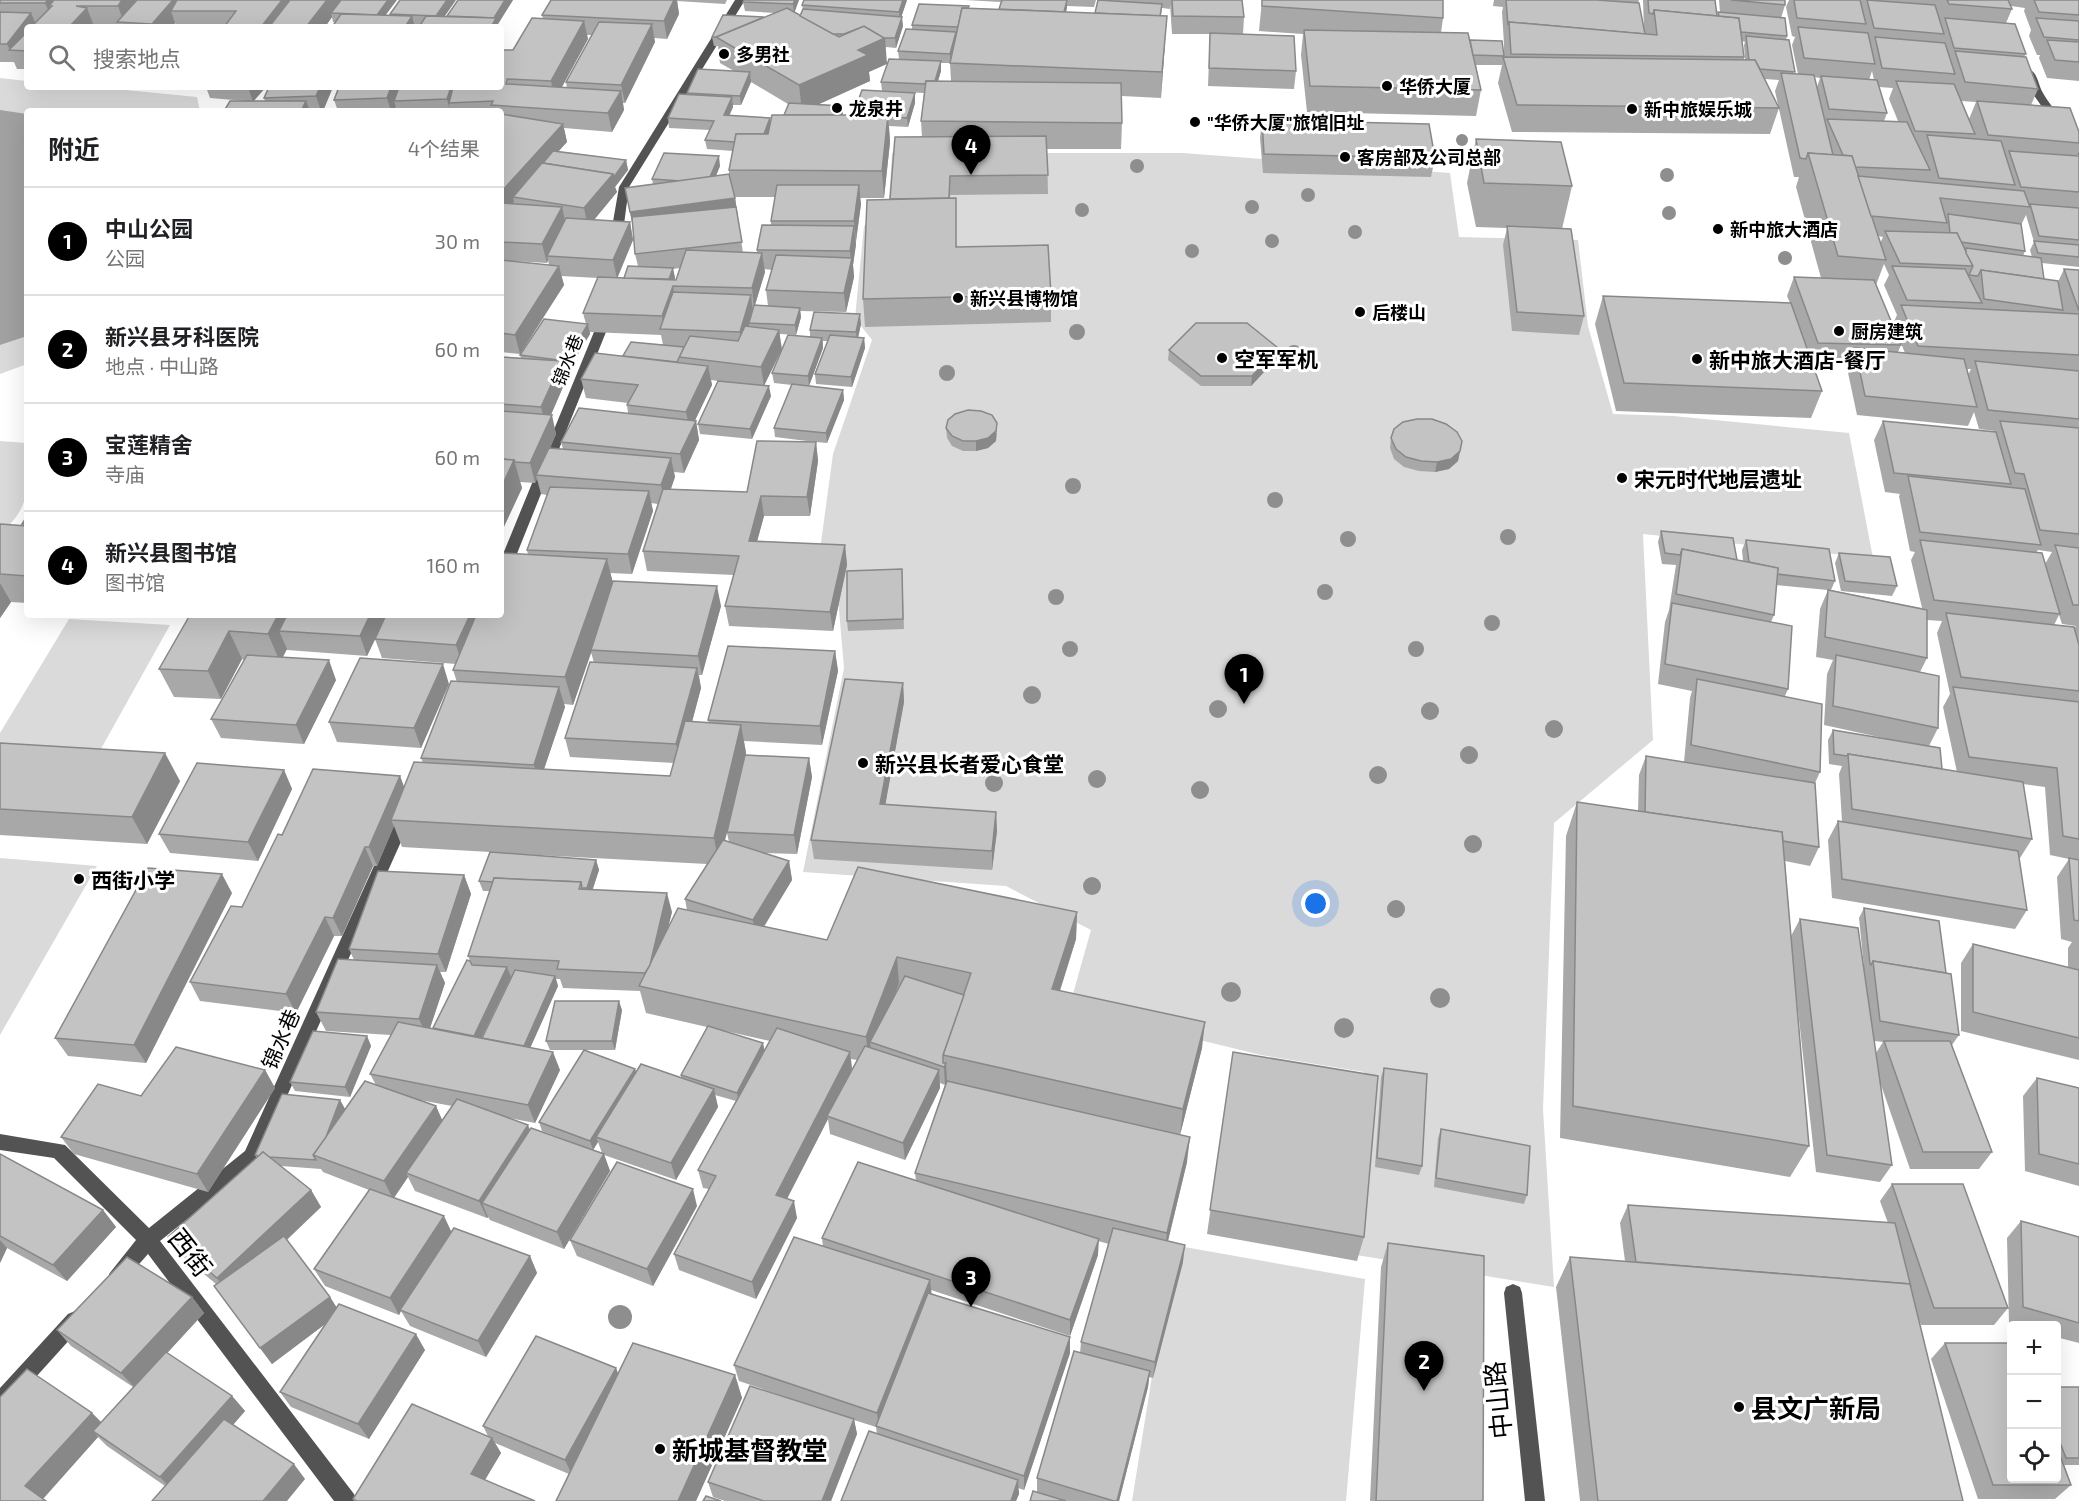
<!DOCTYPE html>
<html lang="zh">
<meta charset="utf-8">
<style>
body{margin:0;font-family:"Exo 2","Noto Sans SC",sans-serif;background:#f6f6f6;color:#202124}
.controls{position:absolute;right:18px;bottom:18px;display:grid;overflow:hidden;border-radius:6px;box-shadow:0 6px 24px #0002}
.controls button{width:54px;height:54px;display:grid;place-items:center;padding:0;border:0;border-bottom:2px solid #e0e0e0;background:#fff;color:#202124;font:30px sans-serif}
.you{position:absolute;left:1316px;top:904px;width:21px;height:21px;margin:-15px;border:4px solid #fff;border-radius:50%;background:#1a73e8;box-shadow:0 0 0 9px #1a73e833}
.badge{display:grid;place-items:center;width:39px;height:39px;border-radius:50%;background:#000;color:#fff;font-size:20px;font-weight:700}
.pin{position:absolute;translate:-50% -50px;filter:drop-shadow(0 2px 3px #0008)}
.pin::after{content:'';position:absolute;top:32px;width:21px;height:18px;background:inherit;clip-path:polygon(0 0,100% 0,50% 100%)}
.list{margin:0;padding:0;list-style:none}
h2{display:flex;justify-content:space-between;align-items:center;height:78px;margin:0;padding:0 24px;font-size:26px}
h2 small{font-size:20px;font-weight:400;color:#757577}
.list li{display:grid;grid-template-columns:39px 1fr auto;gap:18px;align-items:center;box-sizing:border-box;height:108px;padding:0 24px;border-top:2px solid #e0e0e0}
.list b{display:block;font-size:22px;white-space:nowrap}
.list p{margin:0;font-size:20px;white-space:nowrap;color:#757577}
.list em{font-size:20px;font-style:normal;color:#757577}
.icon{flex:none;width:33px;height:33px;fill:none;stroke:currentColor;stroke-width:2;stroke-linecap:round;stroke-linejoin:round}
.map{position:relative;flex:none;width:2079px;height:1501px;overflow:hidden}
.search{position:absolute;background:#fff;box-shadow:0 6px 24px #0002;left:24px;top:24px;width:480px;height:66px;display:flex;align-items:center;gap:15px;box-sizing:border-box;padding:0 21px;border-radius:6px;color:#757577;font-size:22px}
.panel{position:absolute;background:#fff;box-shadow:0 6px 24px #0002;left:24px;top:108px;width:480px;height:510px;border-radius:6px}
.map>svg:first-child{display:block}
.green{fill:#dadada}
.water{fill:#a1a1a1}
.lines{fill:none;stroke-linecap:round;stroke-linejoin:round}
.minor{fill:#535353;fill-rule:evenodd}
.tree{fill:#8e8e8e}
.wall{fill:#a8a8a8;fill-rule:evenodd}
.shaded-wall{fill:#888}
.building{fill:#c3c3c3;stroke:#888;stroke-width:1.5}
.poi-dot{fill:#000;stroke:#fff;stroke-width:2}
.labels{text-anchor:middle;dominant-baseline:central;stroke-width:6;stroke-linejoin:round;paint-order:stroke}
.far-poi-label{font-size:18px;font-weight:bold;fill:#000;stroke:#fff;text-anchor:start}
.far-street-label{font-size:18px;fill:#000;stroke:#fff}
.poi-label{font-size:21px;font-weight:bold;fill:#000;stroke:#fff;text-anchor:start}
.street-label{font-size:21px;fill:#000;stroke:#fff}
.near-street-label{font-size:26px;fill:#000;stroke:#fff}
.near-poi-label{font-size:26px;font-weight:bold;fill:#000;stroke:#fff;text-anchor:start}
</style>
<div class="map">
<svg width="2079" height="1501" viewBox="0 0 2079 1501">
<rect width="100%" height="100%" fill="#fff"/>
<g class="green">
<path d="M0 78 27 81V87H95L197 97 200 111H27V364L0 374Z"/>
<path d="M892 153H1183L1450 173 1459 237 1578 240 1588 326 1613 414 1673 416 1849 433 1873 558 1643 534 1653 740 1554 823 1543 1109 1554 1287 1350 1254 1364 1072 1261 1055 1069 1008 1091 930 1006 886 803 872 844 668 836 575 820 550 833 454 872 340 855 318 864 226 889 201Z"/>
<path d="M0 441 27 443C27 485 34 504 0 534Z"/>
<path d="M69 619 170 625 92 765 0 760V733Z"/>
<path d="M0 858 97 866 0 1035Z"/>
<path d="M1173 1245 1365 1279 1346 1501H1132Z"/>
</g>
<path class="water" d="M0 110 27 114V336L0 345Z"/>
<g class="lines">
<g class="minor">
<path d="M735 0H745L629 187 622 239 620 241H612L610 239 619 187Z"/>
<path d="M2029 69C2038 73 2038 85 2043 93 2054 113 2079 132 2079 155L2075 154 2033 94 2024 72Z"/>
<path d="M604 309 610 313 608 327 508 576 501 581V559L596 327 598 313Z"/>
<path d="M405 809 410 811 413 815 257 1163 160 1241 354 1494 357 1501H334L148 1254 125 1280 118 1283 111 1280 109 1274 136 1240 54 1158 0 1150V1134L65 1145 149 1228 245 1151 397 815 400 811Z"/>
<path d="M1513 1284 1520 1287 1522 1293 1545 1501H1525L1504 1293 1506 1287Z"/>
<path d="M75 1311 82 1314 85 1320 82 1326 7 1409 0 1412V1388L68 1314Z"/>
</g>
</g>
<g class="tree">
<circle cx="1462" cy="140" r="6"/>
<circle cx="1137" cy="166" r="7"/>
<circle cx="1667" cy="175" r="7"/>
<circle cx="1308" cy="195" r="7"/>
<circle cx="1252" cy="207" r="7"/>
<circle cx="1082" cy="210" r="7"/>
<circle cx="1669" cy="213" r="7"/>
<circle cx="1355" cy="232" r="7"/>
<circle cx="1272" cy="241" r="7"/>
<circle cx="1192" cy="251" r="7"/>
<circle cx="1785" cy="258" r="7"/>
<circle cx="1077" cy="332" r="8"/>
<circle cx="1294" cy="353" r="8"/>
<circle cx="947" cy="373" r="8"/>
<circle cx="1073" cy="486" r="8"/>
<circle cx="1275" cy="500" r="8"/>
<circle cx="1508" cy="537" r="8"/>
<circle cx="1348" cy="539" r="8"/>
<circle cx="1325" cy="592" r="8"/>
<circle cx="1056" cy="597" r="8"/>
<circle cx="1492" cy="623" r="8"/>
<circle cx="1070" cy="649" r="8"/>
<circle cx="1416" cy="649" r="8"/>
<circle cx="1032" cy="695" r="9"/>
<circle cx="1218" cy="709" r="9"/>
<circle cx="1430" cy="711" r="9"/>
<circle cx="1554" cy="729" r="9"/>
<circle cx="1469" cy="755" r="9"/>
<circle cx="1378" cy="775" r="9"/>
<circle cx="1097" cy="779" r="9"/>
<circle cx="994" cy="783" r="9"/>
<circle cx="1200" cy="790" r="9"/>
<circle cx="1473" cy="844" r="9"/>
<circle cx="1092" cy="886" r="9"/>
<circle cx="1396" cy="909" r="9"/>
<circle cx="1231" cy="992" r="10"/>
<circle cx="1440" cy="998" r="10"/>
<circle cx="1344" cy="1028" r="10"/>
<circle cx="620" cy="1317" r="12"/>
</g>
<g class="wall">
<path d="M0 0H340V1L386 15H390V14L447 16 458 0H513L498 24 420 25 335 22H333L332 17 325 27H177L175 23 172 27H118L117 24H93L94 26 93 27H27V69H17L14 62H0Z"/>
<path d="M551 0H727L725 4 677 1 679 14 667 39 654 38 655 42 625 103H623L624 110 612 132 564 128 567 142 558 151 626 160 628 170 615 187 617 192 594 220 630 222 633 240 617 277 624 278 638 266 635 254 633 228 625 188 653 185 652 179 720 166 716 176 729 174V170L733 151 707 149 705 140 710 130 669 128 668 118 688 95 687 93 734 71 720 63 718 46H714L712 37 775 13 745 11 743 2 799 0 794 12 800 16 803 10 802 5 907 0 901 17 903 26 896 48 886 47 869 72 870 81 818 104 842 106 843 115H853L915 103 908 127 889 126 890 142 884 198H860L861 204 853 265 854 277 846 312 800 311 801 317 796 335 780 334 764 386 771 396 752 439 700 434 698 424 718 381 711 380 712 385 695 420 696 421 699 440 684 473 674 472 675 477 671 489 747 492 815 442 775 437 774 428 792 385 774 383 772 373 810 337V330L861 324 858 338H864L865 348 852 387 816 384 815 374 828 341H823V348L809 386 843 390 844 400 827 443 816 442 818 461 810 516H764L757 541 845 545 847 565 833 631 729 626 725 606 734 575 647 571 643 551 658 504 651 503 653 511 632 574 610 573 613 583 721 606 702 675H699L701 688 692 722 709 723 708 720 835 651 838 671 822 745 744 741 746 753V755L809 758 812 777 797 854 764 853 789 861 792 880 764 927 827 940 1077 912 1076 939 1060 991 1202 1048 1180 1135 1187 1162 1168 1241 1183 1262 1153 1378 1149 1377 1148 1387 1119 1501H1030L1037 1493V1478L1080 1353 1081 1342 1109 1244 1098 1241V1255L1070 1336 931 1290V1293L1070 1353 1024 1490 1018 1488 1019 1494 1016 1501H841L877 1434 876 1427 854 1420 857 1434 831 1501H725L713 1497 708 1482 803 1403 739 1381 734 1365 823 1247 822 1238 916 1181 915 1173 945 1085 940 1083V1088L905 1160 830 1134 828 1119 787 1199 797 1218 756 1299 679 1270 674 1254 709 1189 703 1188 698 1170 736 1101 715 1095 718 1107 676 1180 604 1155 610 1171 564 1249 490 1220 488 1217 487 1218 415 1191 408 1177 394 1198 451 1232 530 1256 537 1273 486 1357 410 1326 401 1311 399 1315 325 1286 314 1269 369 1190 323 1172 321 1169 281 1166 311 1190 321 1207 287 1240 330 1297 337 1308 425 1350 369 1439 291 1407 280 1392 325 1324 272 1364 214 1286 216 1284 180 1254 168 1237 257 1158 255 1155 340 1100 345 1109 376 1085 370 1074 391 1035 326 1031 316 1012 354 960 349 949 464 875 471 894 446 972H440L445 983 430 1028 434 1029 470 961 468 956 490 891H483L479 881 490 852 402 847 394 826 377 866H373L342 936H334L296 1013 200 1001 190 982 242 907 282 835 400 776 404 787 423 763 421 758 457 682 453 670 456 664 382 658 375 639 367 656 287 650V649L283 657 336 680 304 744 221 738 211 719 244 660 242 659 221 699 174 697 159 669 190 615H501L528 555 527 550 547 495 541 494 537 479 535 483 520 482 522 488 501 533V357L521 358 520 355 586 324 583 313 598 278 561 276 564 285 520 354 501 352V111H397L396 107 394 111H338L334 100 513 50 543 19 542 15ZM587 35H592L566 82 567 88 561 87 588 39ZM751 82 788 104 784 115 771 121 729 116 733 107V105H741ZM735 197H775L771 221V225L757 250V253H743ZM548 260 549 265 513 261 547 263ZM680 268 676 280H674L675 278 673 269ZM764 269 772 270 766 290 768 306 755 305 765 272ZM590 332 661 335 663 345 623 356 581 379 586 398 628 403 627 405 628 413 561 442 563 449 550 448 556 434 551 415 566 380 564 370 568 371 590 334ZM591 652 594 663 565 738 570 757 674 763 670 776 544 769 565 707 564 704 573 705ZM727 833 729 842 725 840ZM498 853 707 864 685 899 687 910 667 929 672 912 592 890 599 870 596 860ZM511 977H512L483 1039 481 1038ZM556 979H560L563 988 640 991 646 1013 707 1027 681 1075V1078L636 1072 635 1069 585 1050H615L622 1010 546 1041 550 1050H584L539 1122 542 1131 593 1150 598 1142 602 1153 530 1130 509 1118 535 1123 560 1070 530 1048 558 986ZM721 1030 770 1041 765 1051ZM851 1059 857 1060 852 1069ZM414 1099 452 1106 442 1121 436 1106Z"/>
<path d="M965 0H1096L1094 7 1067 6 1066 12 1095 13 1106 0H1242L1244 17 1243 34 1296 71 1294 89 1208 86 1210 34H1172L1170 4V9L1162 8 1161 16 1165 42 1161 98 1122 96V123L1121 149H1047L1048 194 950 195 957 247 1051 295V322L865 327 863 299 890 200 922 137 921 121 924 93 882 91 881 82 899 59 898 51 912 30V25L969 8 999 9 1001 2ZM941 63H950L951 81H938L941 71Z"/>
<path d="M1262 0 1443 18 1441 33 1470 40 1504 53V44L1502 12 1503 7 1493 6 1494 0H1639L1638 3 1644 30 1643 0H1715L1717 16 1718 12H1720L1719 0H1785V5L1781 18 1787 36 1786 40 1794 74H1798L1792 45 1795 37 1792 36 1786 7 1789 0H2079V81L2047 78 2039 58 2040 55H2037L2029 36 2031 30 2024 11 2025 8 2011 6 2012 9 2006 23 2026 54 2024 57 2038 89 2031 105 2079 132V152L2077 156 2079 157V267L2042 263 2044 279 2058 282 2064 269 2079 270V1060L1961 1031V963L1973 944 2068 967V948L2072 942 2061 939 2057 877 2069 859 2050 855 2045 787 2023 784 2032 839 2020 858H2019L2027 910 2015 929 1832 898 1828 840 1838 821H1842L1839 774 1842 766 1829 764 1828 740 1833 730 1888 739 1824 725 1827 674 1833 660 1816 657 1820 609 1828 590 1776 585 1774 615 1771 622 1788 689 1785 696 1820 772 1815 783 1819 847 1810 866 1785 861 1791 936 1800 919 1864 967 1859 918 1864 908 1946 973 1959 1035 1952 1045 1992 1152 1979 1169H1910L1880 1082 1892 1165 1880 1182 1816 1172 1796 992 1809 1146 1790 1177 1560 1138 1566 836 1577 802 1638 811 1639 775 1646 756 1684 762 1690 698 1692 691 1658 684 1665 622 1669 610 1676 565 1662 564 1658 542 1661 531 1737 560 1743 561 1742 550 1746 540 1835 581 1831 590 1922 608 1911 560 1915 552 1910 551 1899 496 1900 494 1885 492 1874 440 1883 421 1995 432V431L1979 429 1974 412 1968 426 1857 415 1847 368 1849 363 1812 362 1822 391 1811 418 1616 411 1595 324 1603 296 1790 303 1787 296 1794 277 1821 278 1796 187 1799 177H1794L1775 91 1779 80 1765 79 1779 108 1770 134 1512 132 1498 83 1502 65H1476L1481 90 1476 116 1307 112 1301 55 1303 34 1259 31ZM1742 41 1745 42 1744 45 1745 59H1744V57ZM1872 71 1874 80H1869ZM1814 77 1820 78 1817 87ZM1879 87 1893 88 1889 99 1898 121H1884L1887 113ZM1961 101 1976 102 1969 119ZM2026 215 2034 242 2030 250 2032 257 2023 256 2025 251 2021 225ZM1878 236 1883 237 1880 243ZM1884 264 1889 275 1884 285 1897 315 1893 324 1905 353 1898 352 1901 345 1876 285ZM1967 369H1971L1968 375ZM2038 550 2052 552 2045 564 2036 553ZM2059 615 2062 624 2076 626 2074 628 2054 625ZM1927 620 1942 621 1937 633 1950 694 1943 707 1957 772 1942 769 1929 746 1938 728 1920 672 1927 658ZM1874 1041 1883 1042 1876 1053Z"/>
<path d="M206 87H266L253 101H265L264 98 333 87 323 111H224L246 101 210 98Z"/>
<path d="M1262 120 1435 158 1431 177 1263 173 1260 138Z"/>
<path d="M1476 139 1572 186 1562 229 1584 316 1579 335 1512 331 1503 245 1507 228 1476 227 1467 183Z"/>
<path d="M1169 350 1277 358 1251 386H1201L1168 360Z"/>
<path d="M946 428 997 433 996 441 988 448 976 451H963L952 446 947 438Z"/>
<path d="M1391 438 1462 441 1458 461 1449 469 1435 472 1419 471 1404 467 1394 459 1390 448Z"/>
<path d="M27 516V603L11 602 0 618V524L23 526 22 524Z"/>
<path d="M1839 553 1897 586 1892 596 1841 591 1835 563Z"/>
<path d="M902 569 904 629 848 631 847 621Z"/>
<path d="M903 683 904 702 885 805 996 812 997 831 992 870 814 859 811 840Z"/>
<path d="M449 684 421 748 337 742 329 722Z"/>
<path d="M0 743 180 781 147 844 0 835Z"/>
<path d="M284 770 292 789 258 861 170 853 159 834Z"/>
<path d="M232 893 146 1063 68 1056 55 1038Z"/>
<path d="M367 1036 371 1046 350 1097 295 1091 290 1082Z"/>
<path d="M1233 1052 1364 1237 1357 1261 1207 1234Z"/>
<path d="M1384 1068 1422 1166 1419 1175 1375 1167 1381 1077Z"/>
<path d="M265 1070 275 1088 208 1192 74 1154 61 1137 141 1096Z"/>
<path d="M2037 1078 2079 1088V1186L2025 1171 2023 1096Z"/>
<path d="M1441 1129 1527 1195 1524 1204 1434 1187 1438 1138Z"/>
<path d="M0 1154 103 1210 116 1227 67 1281 7 1248 0 1263Z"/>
<path d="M1892 1184 2008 1308 1994 1325H1921L1918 1317 1963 1501H1580L1556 1287 1570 1257 1625 1261 1620 1223 1628 1205 1888 1223 1880 1201Z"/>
<path d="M697 1206 653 1286 577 1256 570 1240Z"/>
<path d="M2021 1221 2079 1237V1343L2056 1337V1326H2016L2009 1324 2007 1238Z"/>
<path d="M1388 1243 1483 1501H1370L1381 1267Z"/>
<path d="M192 1297 204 1313 167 1353 232 1396 245 1411 233 1425 305 1479 165 1486 107 1446 98 1437 43 1499 0 1501 92 1413 101 1422 133 1387 71 1346 57 1330Z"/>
<path d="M1945 1343 2056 1479V1387H2079V1465H2064L2071 1485 2055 1499H1978L1931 1359Z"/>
<path d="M616 1368 618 1374 735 1375 742 1398 696 1501H556L569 1474 495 1443 501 1453 485 1480 535 1501H354L353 1499 488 1436 483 1426Z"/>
</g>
<g class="shaded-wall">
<path d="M48 0H69L52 6H49L54 19 53 21 45 3Z"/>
<path d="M122 0H142L124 23 118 6Z"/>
<path d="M173 0H192L171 11 175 23 172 27H153L152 24Z"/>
<path d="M282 0H298L280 27H261Z"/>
<path d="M327 0H340L341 5 331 13 332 17 325 27H306Z"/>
<path d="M388 0H397L379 24 376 15Z"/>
<path d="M447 0H456L438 26 436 17Z"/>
<path d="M505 0H513L498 24V27H491L493 19Z"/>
<path d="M674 0H677L679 14 667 39 664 21Z"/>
<path d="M795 0H799L794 14 793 4Z"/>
<path d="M903 0H907L900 21 899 12Z"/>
<path d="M1067 0V8L1062 26 1063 17Z"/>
<path d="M87 8 94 26 93 27H69Z"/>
<path d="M31 13 37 27H27V46L10 50 7 44Z"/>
<path d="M412 16 415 27H405Z"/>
<path d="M1167 16 1165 42 1161 98 1162 72Z"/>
<path d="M902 17 903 26 896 48 895 38Z"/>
<path d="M584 21 588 39 555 100 551 81Z"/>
<path d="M652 24 655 42 625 103 621 85Z"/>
<path d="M956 32 950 63V54Z"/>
<path d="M885 38 887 64 869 72 870 81 802 112 799 85 858 50Z"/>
<path d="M941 61V71L934 94V85Z"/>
<path d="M750 72 751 82 741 105 740 96Z"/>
<path d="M248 87H266L253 102Z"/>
<path d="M320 87H333L323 111H321L316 96Z"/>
<path d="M391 87H402L394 101 396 107 394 111H391L387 98Z"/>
<path d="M451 87H460L449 103 450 111 447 99Z"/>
<path d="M621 91 624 110 612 132 608 113Z"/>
<path d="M915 93V103L908 127 907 118Z"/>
<path d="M732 97 733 107 725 125 724 115Z"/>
<path d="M306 101 310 111H301Z"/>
<path d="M842 106 843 115 833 130Z"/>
<path d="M888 115 890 142 884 198 882 171Z"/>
<path d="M770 118 771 127 761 153 760 143Z"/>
<path d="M563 124 567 142 541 171 513 197 514 202 502 216 501 192Z"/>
<path d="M719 156 720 166 709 192 708 182Z"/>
<path d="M626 160 628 170 615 187 617 192 588 227 584 208 613 174Z"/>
<path d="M859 185 861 204 856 240 854 221Z"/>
<path d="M735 198 738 217 634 231 630 212Z"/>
<path d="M562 207 566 225 547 256 548 260 547 263 542 244Z"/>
<path d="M630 222 633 240 617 279 613 260Z"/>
<path d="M854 226 856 245 853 265 854 277 846 312 844 293 851 262 850 251Z"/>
<path d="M762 253 765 272 754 308 752 288Z"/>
<path d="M559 266 564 285 520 354 515 335Z"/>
<path d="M673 268 675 278 668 295 666 285Z"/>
<path d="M673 286 676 305 664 329 662 316Z"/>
<path d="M751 295 753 314 749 323V328L742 351 740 332Z"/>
<path d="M800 308 801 317 796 335 795 325Z"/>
<path d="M860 314 861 324 857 342 856 332Z"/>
<path d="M588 324 590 334 568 371 566 361Z"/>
<path d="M779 330 782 349 764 386 761 367Z"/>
<path d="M822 338 823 348 809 386 808 376Z"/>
<path d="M864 338 865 348 852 387 851 377Z"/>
<path d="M1278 348 1277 358 1251 386 1252 376Z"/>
<path d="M562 361 566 380 546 426 541 407Z"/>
<path d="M708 366 712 385 690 431 686 412Z"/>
<path d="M769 386 771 396 752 439 750 429Z"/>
<path d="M843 390 844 400 827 443 826 433Z"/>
<path d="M552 415 556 434 539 475H536L537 479 535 483 530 463Z"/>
<path d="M696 421 699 440 684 473 680 454Z"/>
<path d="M997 423 996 441 988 448 976 451V441Z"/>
<path d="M816 442 818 461 810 516 807 497Z"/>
<path d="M1460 451 1458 461 1449 469 1435 472 1437 462Z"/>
<path d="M671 458 675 477 665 504 661 485Z"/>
<path d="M514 460 522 488 501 533V488Z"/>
<path d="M649 491 653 511 632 574 628 554Z"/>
<path d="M761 496 764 516 752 560 749 541Z"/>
<path d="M845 545 847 565 833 631 830 612Z"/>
<path d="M607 559 614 587 573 705 565 677Z"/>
<path d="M0 583 11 602 0 618Z"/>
<path d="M717 586 721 606 702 675 698 656Z"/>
<path d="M278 615H304L279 631 287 649 280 662 268 634Z"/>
<path d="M370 615H387L367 656 360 636Z"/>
<path d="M470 615H484L462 664 456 645Z"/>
<path d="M229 631 242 659 221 699 208 671Z"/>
<path d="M835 651 838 671 822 745 820 726Z"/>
<path d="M329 660 336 680 304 744 296 725Z"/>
<path d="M443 664 449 684 421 748 414 728Z"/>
<path d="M697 668 701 688 681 763 676 744Z"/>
<path d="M903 683 904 702 882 823 880 804Z"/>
<path d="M559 687 565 707 539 784 534 765Z"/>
<path d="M741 725 746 753 719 865 714 838Z"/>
<path d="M165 753 180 781 147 844 132 817Z"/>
<path d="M809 758 812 777 797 854 794 835Z"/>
<path d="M284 770 292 789 258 861 248 842Z"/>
<path d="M400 776 407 795 391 820 394 826 377 866 369 847Z"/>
<path d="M996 812 997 831 992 870V851Z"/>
<path d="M365 847 373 866 342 936 333 918Z"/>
<path d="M596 860 599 870 590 898 587 888Z"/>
<path d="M789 861 792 880 756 939 753 920Z"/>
<path d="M222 874 232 893 146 1063 134 1045Z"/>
<path d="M464 875 471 894 446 972 438 954Z"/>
<path d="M667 893 672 912 653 990 647 973Z"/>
<path d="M1077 912 1076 939 1052 1015V989Z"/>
<path d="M325 917 334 936 296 1013 286 994Z"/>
<path d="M897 957 899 983 876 1044 870 1042 872 1056 869 1063 866 1037Z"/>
<path d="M437 965 445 983 427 1037 419 1019Z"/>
<path d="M507 967 511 977 478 1045 474 1036Z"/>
<path d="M555 976 558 986 527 1055 524 1046Z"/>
<path d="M619 1001 622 1010 615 1050 612 1041Z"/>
<path d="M1205 1022 1202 1048 1180 1135 1183 1109Z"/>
<path d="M367 1036 371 1046 350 1097 345 1087Z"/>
<path d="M763 1043 765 1052 739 1102 737 1093Z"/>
<path d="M553 1052 560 1070 535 1123 528 1105Z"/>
<path d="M850 1052 852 1070 827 1116 828 1119 780 1212 776 1195Z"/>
<path d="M946 1063 947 1081 945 1085 944 1067Z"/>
<path d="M635 1069 638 1078 596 1137 598 1142 593 1150 590 1141Z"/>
<path d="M265 1070 275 1088 208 1192 197 1174Z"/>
<path d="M939 1070 940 1088 905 1160 903 1143Z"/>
<path d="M714 1089 718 1107 676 1180 671 1163Z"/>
<path d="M340 1100 345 1109 318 1157Z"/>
<path d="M436 1106 444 1124 406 1173 408 1177 393 1199 384 1181Z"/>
<path d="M528 1125 535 1143 482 1203 488 1217 487 1218 479 1201Z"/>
<path d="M1190 1137 1187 1162 1164 1257 1167 1233Z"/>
<path d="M604 1154 610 1171 564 1249 557 1232Z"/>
<path d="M693 1189 697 1206 653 1286 647 1269Z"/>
<path d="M311 1190 321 1207 229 1294 217 1278Z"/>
<path d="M794 1201 797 1218 756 1299 752 1282Z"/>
<path d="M103 1210 116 1227 67 1281 53 1265Z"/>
<path d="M444 1216 452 1233 400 1310 401 1311 399 1315 390 1298Z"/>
<path d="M1099 1239 1098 1255 1070 1336V1320Z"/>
<path d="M0 1240 7 1248 0 1263Z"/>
<path d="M1185 1245 1183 1262 1153 1378 1155 1362Z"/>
<path d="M530 1256 537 1273 486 1357 478 1341Z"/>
<path d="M930 1280 932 1297 879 1428 877 1413Z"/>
<path d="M192 1297 204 1313 135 1388 121 1373Z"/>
<path d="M330 1297 340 1313 272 1364 260 1348Z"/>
<path d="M416 1334 425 1350 369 1439 358 1424Z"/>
<path d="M1070 1337V1353L1024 1490V1476Z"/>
<path d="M616 1368 622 1384 572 1475 565 1460Z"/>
<path d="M1150 1371 1148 1387 1119 1501H1117Z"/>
<path d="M735 1375 742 1398 696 1501H678Z"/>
<path d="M232 1396 245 1411 174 1492 160 1477Z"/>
<path d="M92 1413 107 1428 93 1431 98 1437 41 1501 25 1486Z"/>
<path d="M854 1419 857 1434 831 1501H822Z"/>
<path d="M492 1438 501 1453 480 1488 471 1474Z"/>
<path d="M294 1464 305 1479 287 1501H263Z"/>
<path d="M1018 1480 1019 1494 1016 1501H1011Z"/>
</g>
<g class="building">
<path d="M0 0H48L45 3H0Z"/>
<path d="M54 0H122L118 6H76L87 8 69 27H31L52 6H49Z"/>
<path d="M137 0H173L152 24 117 22Z"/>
<path d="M177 0H282L261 27H224L236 11H171Z"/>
<path d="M290 0H327L306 27H269Z"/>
<path d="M341 0H388L377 15 331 13Z"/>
<path d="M400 0H447L436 16 390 14Z"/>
<path d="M458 0H505L494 18 447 16Z"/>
<path d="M551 0H674L664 21 542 15Z"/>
<path d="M744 0H795L793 4 743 2Z"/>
<path d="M804 0H903L899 12 802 5Z"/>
<path d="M1002 0H1067L1064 12 999 9Z"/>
<path d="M1098 0 1162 4 1160 16 1095 13Z"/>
<path d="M1172 0H1242L1244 17 1173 16Z"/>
<path d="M1262 0H1443V18L1262 6Z"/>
<path d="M1506 0H1597L1639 3 1645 34 1509 22 1508 25Z"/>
<path d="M1648 0H1715L1717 16 1654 10 1653 14 1649 13Z"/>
<path d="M1731 0H1785V5Z"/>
<path d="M1794 0H1860L1866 24 1797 18Z"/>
<path d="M1867 0 1935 5 1944 34 1874 28Z"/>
<path d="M1947 0H2008L2012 9 1949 4Z"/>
<path d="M2034 0H2079V15L2039 12Z"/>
<path d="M919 4 969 6 968 8H962L958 27 912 25Z"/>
<path d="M787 8 839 37 864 26 885 38 858 50 868 55 799 85 716 37Z"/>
<path d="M962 8 1167 16 1162 72 950 63Z"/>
<path d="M803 9 902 17 895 38H884L864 26 844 34H833L800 16Z"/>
<path d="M1654 10 1739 18 1744 57 1511 54 1509 22 1657 35Z"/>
<path d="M0 12 31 13 7 44H0Z"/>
<path d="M1718 12 1785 18 1787 36 1741 32 1739 18 1719 16Z"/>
<path d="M341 14 412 16 405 27H332Z"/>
<path d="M723 15 764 17 716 37H712Z"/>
<path d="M426 16 496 18 491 27H419Z"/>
<path d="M532 18 584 21 551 81 507 79 506 84 621 91 608 113 491 105 493 101 449 103 453 87H501V50H513Z"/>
<path d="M1945 18 2015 24 2026 54 1954 48Z"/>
<path d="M2036 18 2079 21V40L2044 37Z"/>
<path d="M599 22 652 24 621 85 566 82Z"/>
<path d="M1798 27 1868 33 1875 64 1804 58Z"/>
<path d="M906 29 956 32 950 54 898 51Z"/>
<path d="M1304 30 1468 33 1481 90 1310 86Z"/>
<path d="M27 32V51L9 50Z"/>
<path d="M1210 33 1294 36 1296 71 1209 68Z"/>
<path d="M1746 36 1789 40 1795 72 1760 69 1755 60H1749Z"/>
<path d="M1875 37 1945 43 1955 74 1882 68Z"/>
<path d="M1470 40 1502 41 1504 56 1473 55Z"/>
<path d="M2047 40 2079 42V62L2055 60Z"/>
<path d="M1955 51 2026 57 2038 89 1965 82Z"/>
<path d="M1503 57 1755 60 1779 108 1517 105Z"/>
<path d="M889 59 941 61 935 81H926L925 84 881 82Z"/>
<path d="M698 69 750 72 740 96 687 93Z"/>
<path d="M1781 73 1814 75 1833 155 1808 153 1806 159 1800 158Z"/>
<path d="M1821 76 1877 80 1887 113 1829 109Z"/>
<path d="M926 81 1121 83 1122 123 921 121Z"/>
<path d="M1896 81 1954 84 1975 134 1915 131Z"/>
<path d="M269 87H320L316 96 264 98Z"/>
<path d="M339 87H391L387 98 334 100Z"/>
<path d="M399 87H451L447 99 394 101Z"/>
<path d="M862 90 915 93 907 118 888 116V115H853Z"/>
<path d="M679 94 732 97 724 115 770 118 764 134H736L735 142 705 140 714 121 668 118Z"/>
<path d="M230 101H306L301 111H224Z"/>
<path d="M1977 101 2070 108 2079 132V143L1988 135Z"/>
<path d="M789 103 842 106 838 115H784Z"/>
<path d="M501 114 563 124 501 192Z"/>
<path d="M772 115H888L882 171 729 170 736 134H768Z"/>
<path d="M1827 119 1907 122 1930 170 1855 167 1852 156 1843 155Z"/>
<path d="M1262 120 1429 124 1435 158 1264 154Z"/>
<path d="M1927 135 2001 141 2015 185 1939 178Z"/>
<path d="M1046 136 1048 175 950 176 949 198 890 199 895 137Z"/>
<path d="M1476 139 1561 142 1572 186 1484 183Z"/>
<path d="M553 151 626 160 614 177 613 174 543 163Z"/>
<path d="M2009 151 2079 156V192L2021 187Z"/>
<path d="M664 153 719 156 710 177 681 181 652 179Z"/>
<path d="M1808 153 1852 156 1886 260 1838 256Z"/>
<path d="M542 163 613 174 584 208 513 197Z"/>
<path d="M729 174 735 198 630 212 625 188Z"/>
<path d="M1858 176 2024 191 2030 207 1940 198 1947 223 1871 216Z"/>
<path d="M777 185H859L854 221H771Z"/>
<path d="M956 198V247L1048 245 1051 295 863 299 867 200Z"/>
<path d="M501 203 562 207 542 244 501 242Z"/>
<path d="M2030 204 2079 208V240L2039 236Z"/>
<path d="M736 207 742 242 635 254 632 217Z"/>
<path d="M1948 214 2021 224 2025 251 1961 242 1957 233H1950Z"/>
<path d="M566 218 630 222 613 260 547 256Z"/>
<path d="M762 225 854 226 850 251 757 250Z"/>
<path d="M1507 226 1571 229 1584 316 1517 312Z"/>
<path d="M1885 231 1957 233 1973 266 1900 263Z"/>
<path d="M2034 241 2079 245V257L2038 253Z"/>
<path d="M1966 248 2041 258 2044 279 1981 270 1978 276 1969 275 1973 266 1966 253Z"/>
<path d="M686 250 762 253 752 288 673 286 662 316 583 313 598 277 676 280Z"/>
<path d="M776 255 852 258 844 293 766 290Z"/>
<path d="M501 260 559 266 515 335 501 333Z"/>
<path d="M628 266 673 268 669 279 624 278Z"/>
<path d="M1892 266 1965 269 1982 303 1907 300Z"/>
<path d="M2064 269 2079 270V311Z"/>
<path d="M1981 270 2058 281 2063 310 1984 299Z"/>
<path d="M1794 277 1874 280 1901 345 1818 343Z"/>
<path d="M673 292 751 295 740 332 660 329Z"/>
<path d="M1603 296 1791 303 1822 391 1624 383Z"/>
<path d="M754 305 800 308 795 325 749 323Z"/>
<path d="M1901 305 2079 314V355L1918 346Z"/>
<path d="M814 312 860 314 856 332 810 330Z"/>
<path d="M544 319 588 324 566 361 520 355Z"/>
<path d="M1196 323H1247L1278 348 1252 376H1201L1169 350Z"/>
<path d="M745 326 779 330 761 367 679 357 690 336 738 341Z"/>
<path d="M788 335 822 338 808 376 772 373Z"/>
<path d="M830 335 864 338 851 377 815 374Z"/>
<path d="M631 342 684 347 677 362 623 356Z"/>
<path d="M1855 348 1964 359 1977 407 1865 396Z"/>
<path d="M595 353 708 366 686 412 627 405 638 385 581 379Z"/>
<path d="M501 357 562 361 541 407 501 404Z"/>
<path d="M1975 361 2079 371V419L1988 410Z"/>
<path d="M718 381 769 386 750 429 698 424Z"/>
<path d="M792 384 843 390 826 433 774 428Z"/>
<path d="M579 408 696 421 680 454 561 442Z"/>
<path d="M968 410 981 411 992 415 997 423 996 431 988 438 976 441H963L952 436 946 428 948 420 955 414Z"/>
<path d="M501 411 552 415 530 463 515 462 514 460 501 459Z"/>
<path d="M1417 419H1432L1446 424 1457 432 1462 441 1460 451 1451 459 1437 462 1421 461 1406 457 1396 449 1391 438 1394 429 1403 422Z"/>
<path d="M1883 421 1996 432 2011 484 1894 473Z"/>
<path d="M2000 421 2079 428V534L2040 530 2024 474 2015 473Z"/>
<path d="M757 441 816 442 807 497 761 496 749 541 845 545 830 612 725 606 739 556 643 551 663 489 747 492Z"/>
<path d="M549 448 671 458 661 485 536 475Z"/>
<path d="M501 459 514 460 501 488Z"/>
<path d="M1908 476 2025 489 2041 545 1920 532Z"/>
<path d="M550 487 649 491 628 554 527 550Z"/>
<path d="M27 516V524H22Z"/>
<path d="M0 524 27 526V576L0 574Z"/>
<path d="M1661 531 1733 538 1737 560 1682 549 1680 555 1665 553Z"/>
<path d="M1746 540 1829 549 1835 581 1777 574 1778 568 1749 562Z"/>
<path d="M1920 540 2042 553 2060 614 1934 600Z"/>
<path d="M2055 545 2079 548V605H2073Z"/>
<path d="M1682 549 1778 568 1774 615 1676 594Z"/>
<path d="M502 553 607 559 565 677 453 670 476 615H501Z"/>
<path d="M1839 553 1890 557 1897 586 1845 581Z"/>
<path d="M902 569 903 619 847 621V571Z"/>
<path d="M613 581 717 586 698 656 591 650Z"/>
<path d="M1828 590 1927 610V658L1825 637Z"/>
<path d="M1672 603 1792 626 1788 689 1665 664Z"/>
<path d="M1946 613 2074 627 2079 645V691L1961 677Z"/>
<path d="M190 615H278L268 634 229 631 208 671 159 669Z"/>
<path d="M287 615H370L360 636 279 631Z"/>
<path d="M386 615H470L456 645 375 639Z"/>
<path d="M728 646 835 651 820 726 708 720Z"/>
<path d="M247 655 329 660 296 725 211 719Z"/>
<path d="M1836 655 1939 676 1938 728 1833 706Z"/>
<path d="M360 658 443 664 414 728 329 722Z"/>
<path d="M590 662 697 668 676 744 565 738Z"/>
<path d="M845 679 903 683 880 804 996 812 992 851 811 840Z"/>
<path d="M1697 679 1822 704 1820 772 1691 745Z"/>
<path d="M451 681 559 687 534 765 421 758Z"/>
<path d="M1953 687 2079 702V839L2063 836 2057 768 1969 757Z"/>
<path d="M685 721 741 725 714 838 391 820 414 762 670 776Z"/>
<path d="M1833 730 1940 748 1942 769 1848 754 1847 756 1834 754Z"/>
<path d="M0 743 165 753 132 817 0 809Z"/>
<path d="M1848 754 2023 782 2032 839 1852 809Z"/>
<path d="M745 755 809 758 794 835 727 832Z"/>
<path d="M1646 756 1815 783 1819 847 1783 841 1782 832 1645 812Z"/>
<path d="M197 763 284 770 248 842 159 834Z"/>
<path d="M313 769 400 776 369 847H365L333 918 325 917 286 994 190 982 231 906 242 907 278 834 282 835Z"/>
<path d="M1577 802 1782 832 1809 1146 1573 1106Z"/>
<path d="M1838 821 2018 851 2027 910 1842 879Z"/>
<path d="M723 840 789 861 753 920 685 899Z"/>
<path d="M490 852 596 860 587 888H582L581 882 494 878 493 882 479 881Z"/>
<path d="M2069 858 2079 860V921L2074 920Z"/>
<path d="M858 867 1077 912 1052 989 1205 1022 1183 1109 943 1055 971 973 897 957 866 1037 639 986 678 908 827 940Z"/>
<path d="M148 868 222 874 134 1045 55 1038Z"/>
<path d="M378 871 464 875 438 954 349 949Z"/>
<path d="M494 878 581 882 579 889 667 893 650 965 645 973 557 969 559 961 468 956Z"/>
<path d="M1864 908 1939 921 1946 973 1873 961 1871 965 1870 964Z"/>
<path d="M1800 919 1858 928 1892 1165 1827 1155Z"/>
<path d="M1973 944 2079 970V1038L1973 1012Z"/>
<path d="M338 959 437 965 419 1019 316 1012Z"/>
<path d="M467 960 470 961 472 965 507 967 474 1036 433 1028Z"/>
<path d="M1873 961 1951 974 1959 1035 1880 1021Z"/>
<path d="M515 970 555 976 524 1046 482 1038Z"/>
<path d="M905 976 964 995 943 1055V1063H946L944 1067 870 1042Z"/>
<path d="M555 1001H619L612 1041H546Z"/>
<path d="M398 1022 553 1052 528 1105 370 1074Z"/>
<path d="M708 1026 763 1043 737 1093 681 1075Z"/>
<path d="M777 1028 850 1052 776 1195 794 1201 752 1282 674 1254 716 1176 698 1170Z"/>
<path d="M313 1031 367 1036 345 1087 290 1082Z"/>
<path d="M1884 1041H1950L1992 1152H1923Z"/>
<path d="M865 1046 939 1070 903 1143 827 1116Z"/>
<path d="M176 1047 265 1070 197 1174 61 1137 98 1084 141 1096Z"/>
<path d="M584 1050 635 1069 590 1141 539 1122Z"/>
<path d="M1233 1052 1378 1076 1364 1237 1210 1210Z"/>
<path d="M641 1064 714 1089 671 1163 596 1137Z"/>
<path d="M1384 1068 1427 1074 1422 1166 1377 1158Z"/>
<path d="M2037 1078 2079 1088V1164L2039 1154Z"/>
<path d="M365 1081 436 1106 384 1181 313 1155Z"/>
<path d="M947 1081 1190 1137 1167 1233 915 1173Z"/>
<path d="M282 1094 340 1100 326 1137 313 1155 316 1160 269 1157 263 1152 259 1156 255 1155Z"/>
<path d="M457 1099 528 1125 479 1201 406 1173Z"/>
<path d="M531 1128 604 1154 557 1232 482 1203Z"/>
<path d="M1441 1129 1530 1146 1527 1195 1436 1178Z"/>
<path d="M263 1152 311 1190 217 1278 168 1237Z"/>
<path d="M0 1154 103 1210 53 1265 0 1236Z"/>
<path d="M617 1162 693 1189 647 1269 570 1240Z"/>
<path d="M858 1162 1099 1239 1070 1320 822 1238Z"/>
<path d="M1892 1184H1963L2008 1308H1934Z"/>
<path d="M370 1189 444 1216 390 1298 314 1269Z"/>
<path d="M1628 1205 1895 1223 1911 1287 1910 1284 1636 1262Z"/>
<path d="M2021 1221 2079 1237V1323L2023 1307Z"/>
<path d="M454 1228 530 1256 478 1341 400 1310Z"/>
<path d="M1113 1228 1185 1245 1155 1362 1081 1342Z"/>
<path d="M284 1236 330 1297 260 1348 214 1286Z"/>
<path d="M794 1237 930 1280 877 1413 734 1365Z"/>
<path d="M1388 1243 1484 1256 1483 1501H1376Z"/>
<path d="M127 1257 192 1297 121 1373 57 1330Z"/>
<path d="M1570 1257 1910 1284 1963 1501H1598Z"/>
<path d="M928 1293 1070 1337 1024 1476 876 1426Z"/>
<path d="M339 1304 416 1334 358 1424 280 1392Z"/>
<path d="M536 1336 616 1368 565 1460 483 1426Z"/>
<path d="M633 1343 735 1375 678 1501H556Z"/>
<path d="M1945 1343H2012V1479H2056V1445L2071 1485H1993Z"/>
<path d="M1074 1351 1150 1371 1117 1501H1114L1037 1478Z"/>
<path d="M166 1352 232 1396 160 1477 93 1431Z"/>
<path d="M27 1369 92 1413 25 1486 46 1501H0V1397Z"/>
<path d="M750 1386 854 1419 822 1501H764L708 1482Z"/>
<path d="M2056 1387H2079V1458H2066L2056 1432Z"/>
<path d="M412 1404 492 1438 471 1474 535 1501H357L353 1499Z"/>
<path d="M224 1419 294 1464 263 1501H152Z"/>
<path d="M869 1431 1018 1480 1011 1501H841Z"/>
<path d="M1033 1491 1066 1501H1030Z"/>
<path d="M706 1496 721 1501H703Z"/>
</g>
<g class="poi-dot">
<circle cx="724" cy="54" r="6"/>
<circle cx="1387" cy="86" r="6"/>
<circle cx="837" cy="108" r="6"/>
<circle cx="1632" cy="109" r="6"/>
<circle cx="1195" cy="122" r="6"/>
<circle cx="1345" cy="157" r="6"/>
<circle cx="1718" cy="229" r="6"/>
<circle cx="958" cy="298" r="6"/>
<circle cx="1360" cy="312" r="6"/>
<circle cx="1839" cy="331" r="6"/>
<circle cx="1222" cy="358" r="6"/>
<circle cx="1697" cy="359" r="6"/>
<circle cx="1622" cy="478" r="6"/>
<circle cx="863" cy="763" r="6"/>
<circle cx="79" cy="879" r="6"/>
<circle cx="1739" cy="1407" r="6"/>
<circle cx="660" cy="1449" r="6"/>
</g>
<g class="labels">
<g class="far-poi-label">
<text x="736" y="54">多男社</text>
<text x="1399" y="86">华侨大厦</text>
<text x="849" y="108">龙泉井</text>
<text x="1644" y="109">新中旅娱乐城</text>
<text x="1207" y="122">"华侨大厦"旅馆旧址</text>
<text x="1357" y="157">客房部及公司总部</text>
<text x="1730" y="229">新中旅大酒店</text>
<text x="970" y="298">新兴县博物馆</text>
<text x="1372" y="312">后楼山</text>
<text x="1851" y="331">厨房建筑</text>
</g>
<g class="far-street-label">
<text transform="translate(567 360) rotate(-68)">锦水巷</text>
</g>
<g class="poi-label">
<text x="1234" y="358">空军军机</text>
<text x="1709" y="359">新中旅大酒店-餐厅</text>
<text x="1634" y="478">宋元时代地层遗址</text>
<text x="875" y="763">新兴县长者爱心食堂</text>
<text x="91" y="879">西街小学</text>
</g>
<g class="street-label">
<text transform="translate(280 1039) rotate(-66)">锦水巷</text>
</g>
<g class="near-street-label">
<text transform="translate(191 1252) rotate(52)">西街</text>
<text transform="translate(1497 1400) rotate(-96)">中山路</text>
</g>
<g class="near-poi-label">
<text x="1751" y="1407">县文广新局</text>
<text x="672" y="1449">新城基督教堂</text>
</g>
</g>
</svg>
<div class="controls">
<button>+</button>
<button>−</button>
<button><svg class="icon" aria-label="locate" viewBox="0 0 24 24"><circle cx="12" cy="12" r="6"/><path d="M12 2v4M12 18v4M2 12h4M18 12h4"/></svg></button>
</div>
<div class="you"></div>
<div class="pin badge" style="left:1244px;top:704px">1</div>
<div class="pin badge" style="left:1424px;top:1391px">2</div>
<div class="pin badge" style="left:971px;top:1307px">3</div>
<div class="pin badge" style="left:971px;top:175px">4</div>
<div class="search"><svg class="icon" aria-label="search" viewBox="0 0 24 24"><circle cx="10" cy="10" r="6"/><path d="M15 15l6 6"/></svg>搜索地点</div>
<section class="panel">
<h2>附近<small>4个结果</small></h2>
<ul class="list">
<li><span class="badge">1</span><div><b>中山公园</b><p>公园</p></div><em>30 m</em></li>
<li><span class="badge">2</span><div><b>新兴县牙科医院</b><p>地点 · 中山路</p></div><em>60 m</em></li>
<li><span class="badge">3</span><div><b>宝莲精舍</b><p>寺庙</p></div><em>60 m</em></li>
<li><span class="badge">4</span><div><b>新兴县图书馆</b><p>图书馆</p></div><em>160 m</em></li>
</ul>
</section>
</div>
